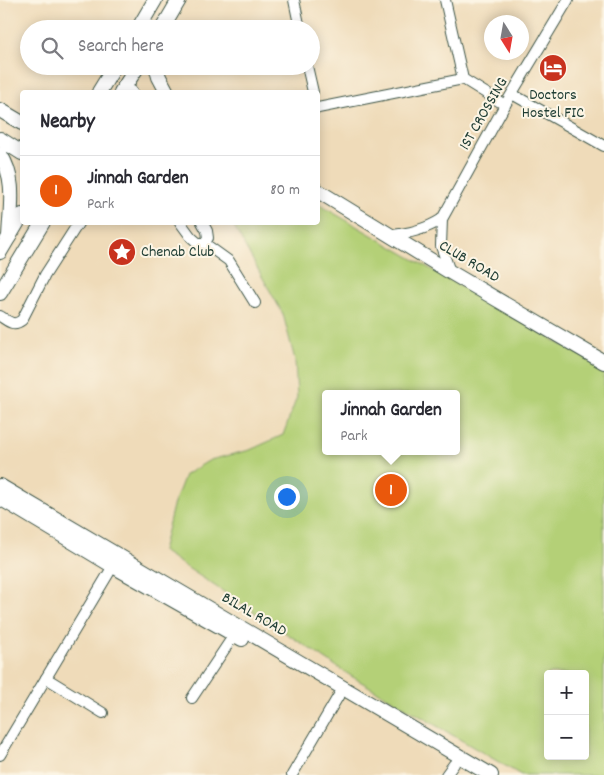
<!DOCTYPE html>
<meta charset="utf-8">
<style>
body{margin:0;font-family:Dekko,sans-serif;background:#f7f7f7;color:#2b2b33}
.controls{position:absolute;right:15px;bottom:15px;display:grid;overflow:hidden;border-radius:5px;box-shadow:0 2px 12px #0003}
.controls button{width:45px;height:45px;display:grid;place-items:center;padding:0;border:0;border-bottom:1px solid #e1e1e2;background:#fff;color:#2b2b33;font:25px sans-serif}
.compass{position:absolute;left:484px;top:15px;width:45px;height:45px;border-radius:50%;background:#fff;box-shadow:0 2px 12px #0003;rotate:169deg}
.you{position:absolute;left:286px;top:496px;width:18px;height:18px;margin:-12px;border:4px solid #fff;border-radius:50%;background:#1a73e8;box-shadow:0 0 0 8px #1a73e833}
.badge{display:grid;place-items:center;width:32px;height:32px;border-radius:50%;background:#ea580c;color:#fff;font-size:16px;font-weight:700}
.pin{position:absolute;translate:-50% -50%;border:2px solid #fff;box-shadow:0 1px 5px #0006}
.popup{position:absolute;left:322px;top:390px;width:138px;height:65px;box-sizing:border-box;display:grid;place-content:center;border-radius:5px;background:#fff;filter:drop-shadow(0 1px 4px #0005);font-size:16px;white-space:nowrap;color:#7c7c81}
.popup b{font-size:19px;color:#2b2b33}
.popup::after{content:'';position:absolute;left:50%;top:100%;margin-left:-10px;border:10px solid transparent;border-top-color:#fff}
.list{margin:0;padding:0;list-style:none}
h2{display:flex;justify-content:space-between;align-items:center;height:65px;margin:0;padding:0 20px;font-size:21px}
h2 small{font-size:16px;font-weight:400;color:#7c7c81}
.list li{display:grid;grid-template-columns:32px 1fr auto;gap:15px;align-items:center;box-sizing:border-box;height:70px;padding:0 20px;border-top:1px solid #e1e1e2}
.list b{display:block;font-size:19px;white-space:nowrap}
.list p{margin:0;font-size:16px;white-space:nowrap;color:#7c7c81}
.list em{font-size:16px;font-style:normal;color:#7c7c81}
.icon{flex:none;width:28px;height:28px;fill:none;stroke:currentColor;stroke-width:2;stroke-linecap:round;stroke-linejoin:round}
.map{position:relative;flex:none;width:604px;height:775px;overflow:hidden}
.search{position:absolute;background:#fff;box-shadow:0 2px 12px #0003;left:20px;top:20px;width:300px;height:55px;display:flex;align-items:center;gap:12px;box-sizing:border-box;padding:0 18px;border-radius:28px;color:#7c7c81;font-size:19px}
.panel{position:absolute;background:#fff;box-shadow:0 2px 12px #0003;left:20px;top:90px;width:300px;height:135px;border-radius:5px}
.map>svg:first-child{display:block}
.green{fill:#b4d077;stroke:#6a8656;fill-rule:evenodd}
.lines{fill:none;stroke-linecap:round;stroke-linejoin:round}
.minor-casing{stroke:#3e5548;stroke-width:12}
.major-casing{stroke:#3e5548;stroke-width:16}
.minor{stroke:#fff;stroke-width:10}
.major{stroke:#fff;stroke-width:14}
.labels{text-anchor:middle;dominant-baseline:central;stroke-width:4;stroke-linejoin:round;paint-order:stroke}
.poi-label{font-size:16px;fill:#1f3d34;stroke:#fcf5e5}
.street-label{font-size:16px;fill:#1f3d34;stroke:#fcf5e5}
</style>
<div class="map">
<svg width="604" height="775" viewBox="0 0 604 775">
<rect width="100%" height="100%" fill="#fcf5e5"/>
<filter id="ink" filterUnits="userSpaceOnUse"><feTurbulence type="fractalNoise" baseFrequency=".02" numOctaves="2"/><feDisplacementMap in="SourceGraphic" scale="10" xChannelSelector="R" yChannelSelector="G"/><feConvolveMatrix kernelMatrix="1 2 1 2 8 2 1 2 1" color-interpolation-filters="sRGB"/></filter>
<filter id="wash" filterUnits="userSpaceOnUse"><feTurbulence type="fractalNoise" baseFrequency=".0096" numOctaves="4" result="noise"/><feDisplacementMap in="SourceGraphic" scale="20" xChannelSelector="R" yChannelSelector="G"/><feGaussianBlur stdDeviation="1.12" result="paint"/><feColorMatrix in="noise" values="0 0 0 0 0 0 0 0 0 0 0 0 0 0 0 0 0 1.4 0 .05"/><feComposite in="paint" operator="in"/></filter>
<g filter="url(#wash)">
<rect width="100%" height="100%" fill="#efdbb9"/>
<path class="green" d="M318 204 604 369V775H521L351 676 162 551 173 506 185 475 210 460 250 450 283 435 297 397 295 360 283 314 232 223 318 222ZM326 394H456V451H326ZM548 674H585V756H548Z"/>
</g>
<g filter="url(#ink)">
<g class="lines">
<defs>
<g id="minor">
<path d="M294 0 300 29"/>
<path d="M445 0 463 79 505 105"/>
<path d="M307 66 313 92"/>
<path d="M132 91V92"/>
<path d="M512 94 604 146"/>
<path d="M318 108 463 79"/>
<path d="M180 222 191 237 198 243H204L229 261 255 303"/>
<path d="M202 222 207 231 208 238 204 243"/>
<path d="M389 235C409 234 425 230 442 219"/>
<path d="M450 272 441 246 442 219 505 105 568 0"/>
<path d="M0 316C8 321 13 327 22 320L45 275 79 222"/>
<path d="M46 678 103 713"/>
<path d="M192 698 234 635"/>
<path d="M0 755 113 566"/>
<path d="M292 775 339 695"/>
<path d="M446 775 454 764"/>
</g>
<g id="major">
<path d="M138 29 155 0"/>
<path d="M162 29 179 0"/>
<path d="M156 66 159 77 167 92"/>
<path d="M99 92 115 66"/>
<path d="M121 92 138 66"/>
<path d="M0 110 22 123"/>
<path d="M0 139 22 153"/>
<path d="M0 154C17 180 10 208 9 237"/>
<path d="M318 191 450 272 604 362"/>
<path d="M0 252 22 215"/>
<path d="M0 293 43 222"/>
<path d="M0 486 491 775"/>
<path d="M0 498 113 566 242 639"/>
</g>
</defs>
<use href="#minor" class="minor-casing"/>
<use href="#major" class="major-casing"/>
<use href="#minor" class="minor"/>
<use href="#major" class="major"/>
</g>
</g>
<defs>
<symbol id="hotel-disc" viewBox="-11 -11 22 22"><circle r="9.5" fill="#c8321e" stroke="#fcf5e5"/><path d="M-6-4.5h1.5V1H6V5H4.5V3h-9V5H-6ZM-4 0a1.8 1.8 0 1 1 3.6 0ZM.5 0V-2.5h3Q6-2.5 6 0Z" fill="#fff"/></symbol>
<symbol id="sight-disc" viewBox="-11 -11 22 22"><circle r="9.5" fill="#c8321e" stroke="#fcf5e5"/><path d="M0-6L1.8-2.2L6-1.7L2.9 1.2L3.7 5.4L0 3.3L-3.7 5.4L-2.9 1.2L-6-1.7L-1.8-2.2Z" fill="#fff"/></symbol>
</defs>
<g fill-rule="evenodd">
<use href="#hotel-disc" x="537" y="52" width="32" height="32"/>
<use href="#sight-disc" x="106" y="236" width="32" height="32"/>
</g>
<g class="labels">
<g class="poi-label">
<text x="553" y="95">Doctors<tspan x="553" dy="18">Hostel FIC</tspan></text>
<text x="141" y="252" text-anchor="start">Chenab Club</text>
</g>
<g class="street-label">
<text transform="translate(484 114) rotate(-60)">1ST CROSSING</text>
<text transform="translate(469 262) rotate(31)">CLUB ROAD</text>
<text transform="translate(254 615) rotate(30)">BILAL ROAD</text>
</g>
</g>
</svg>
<div class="controls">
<button>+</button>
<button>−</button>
</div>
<svg class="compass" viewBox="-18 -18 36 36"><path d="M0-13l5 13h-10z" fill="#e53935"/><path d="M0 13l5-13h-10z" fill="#7c7c81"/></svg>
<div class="you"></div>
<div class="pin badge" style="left:391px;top:490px">1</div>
<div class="popup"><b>Jinnah Garden</b>Park</div>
<div class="search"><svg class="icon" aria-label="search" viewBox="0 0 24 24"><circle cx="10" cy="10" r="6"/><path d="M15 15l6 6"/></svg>Search here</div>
<section class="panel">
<h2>Nearby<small></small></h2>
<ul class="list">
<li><span class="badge">1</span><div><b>Jinnah Garden</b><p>Park</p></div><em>80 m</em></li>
</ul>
</section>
</div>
